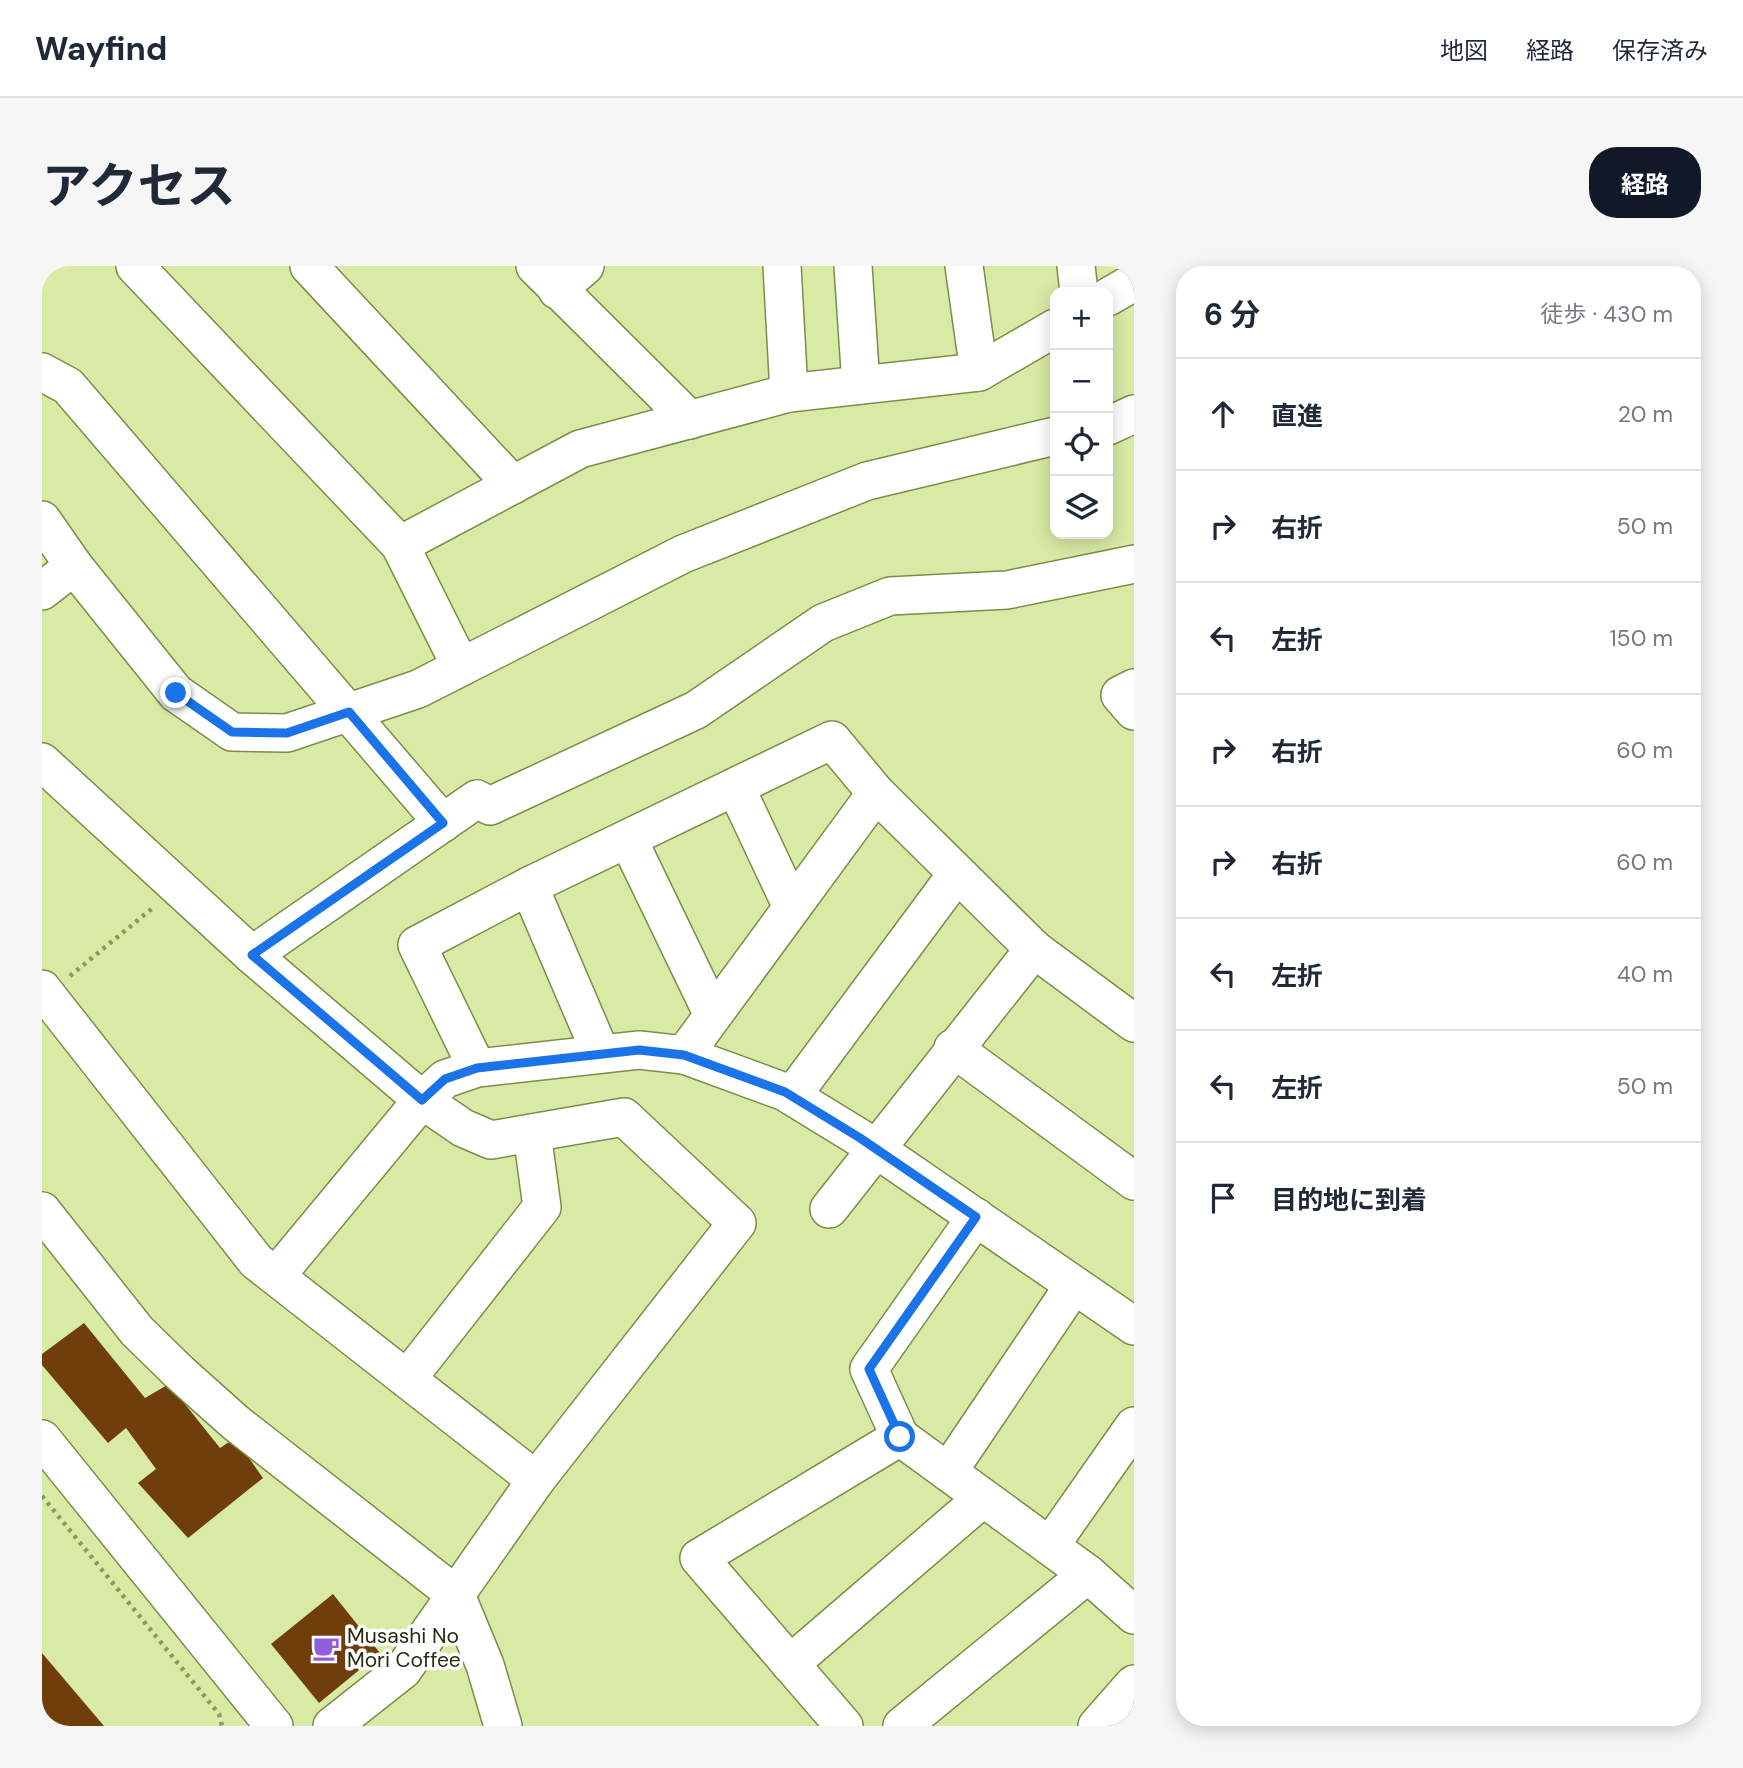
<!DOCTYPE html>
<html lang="ja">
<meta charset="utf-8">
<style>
body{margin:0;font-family:"DM Sans","Noto Sans JP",sans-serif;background:#f6f6f7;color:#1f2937}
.controls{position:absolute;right:21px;top:21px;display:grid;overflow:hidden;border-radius:14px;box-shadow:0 4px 18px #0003}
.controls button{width:63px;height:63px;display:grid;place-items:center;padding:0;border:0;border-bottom:2px solid #e0e1e3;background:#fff;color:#1f2937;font:35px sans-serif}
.stop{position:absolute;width:21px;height:21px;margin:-16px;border:5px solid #1a73e8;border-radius:50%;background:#fff}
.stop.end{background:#1a73e8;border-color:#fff;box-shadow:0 2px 7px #0008}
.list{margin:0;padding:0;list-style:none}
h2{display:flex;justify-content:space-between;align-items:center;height:91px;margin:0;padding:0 28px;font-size:30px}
h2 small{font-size:23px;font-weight:400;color:#747a83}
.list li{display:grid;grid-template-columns:46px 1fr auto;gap:21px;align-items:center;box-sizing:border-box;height:112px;padding:0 28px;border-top:2px solid #e0e1e3}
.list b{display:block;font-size:26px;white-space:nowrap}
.list em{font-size:23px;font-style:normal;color:#747a83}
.icon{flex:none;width:38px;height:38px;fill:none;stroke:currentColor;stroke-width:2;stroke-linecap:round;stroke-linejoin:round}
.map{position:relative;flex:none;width:1092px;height:1460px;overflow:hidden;border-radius:28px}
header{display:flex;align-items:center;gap:42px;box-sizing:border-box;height:98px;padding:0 35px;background:#fff;border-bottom:2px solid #e0e1e3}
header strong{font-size:33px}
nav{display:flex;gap:38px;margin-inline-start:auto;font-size:24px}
.intro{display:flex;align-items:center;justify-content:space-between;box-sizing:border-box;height:168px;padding:0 42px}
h1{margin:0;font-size:49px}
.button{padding:18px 32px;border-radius:28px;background:#111827;color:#fff;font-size:24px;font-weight:700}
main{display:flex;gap:42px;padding:0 42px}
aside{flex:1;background:#fff;border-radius:28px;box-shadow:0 4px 18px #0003}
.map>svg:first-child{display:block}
.building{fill:#703e0b}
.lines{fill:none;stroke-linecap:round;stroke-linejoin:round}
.minor-casing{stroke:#7d8c4a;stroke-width:40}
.path{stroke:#8c9864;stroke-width:4.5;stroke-dasharray:3.5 5;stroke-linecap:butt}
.minor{stroke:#fff;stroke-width:37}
.route{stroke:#1a73e8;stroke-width:9}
.labels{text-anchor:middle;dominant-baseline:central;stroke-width:7;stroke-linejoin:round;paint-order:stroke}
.poi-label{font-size:21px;fill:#262c10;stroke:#fff;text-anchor:start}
</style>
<header>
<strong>Wayfind</strong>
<nav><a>地図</a><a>経路</a><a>保存済み</a></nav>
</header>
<div class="intro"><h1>アクセス</h1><a class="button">経路</a></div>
<main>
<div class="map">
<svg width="1092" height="1460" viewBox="0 0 1092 1460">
<rect width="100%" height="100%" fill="#d9eaa4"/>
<g class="building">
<path d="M42 1057 103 1132 127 1118 178 1182 193 1172 221 1212 146 1272 96 1217 114 1203 84 1162 66 1177 0 1099V1088Z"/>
<path d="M291 1328 338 1387 277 1437 229 1378Z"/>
<path d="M0 1387 62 1460H0Z"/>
</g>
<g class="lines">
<defs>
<g id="minor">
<path d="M93 0 358 279 419 401"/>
<path d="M267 0 471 219"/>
<path d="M493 0 648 154"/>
<path d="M740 0 747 127"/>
<path d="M811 0 819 119"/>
<path d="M922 0 937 106"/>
<path d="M1034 0 1037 26"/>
<path d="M515 24 543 0"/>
<path d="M1066 31 1092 16"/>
<path d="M0 106 26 120 401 557"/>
<path d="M1066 160 1092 148"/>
<path d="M0 254 32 300 134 427 190 466 245 467 376 423 641 288 825 215 1013 170"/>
<path d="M358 279 538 183 747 127 937 106 1013 62"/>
<path d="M0 325 32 300"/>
<path d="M1092 422 1078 429 1092 445"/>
<path d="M0 496 210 689 380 834 421 862 449 874 582 851 695 957 494 1214 361 1404 290 1460"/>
<path d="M694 522 750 641"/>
<path d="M587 575 670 747"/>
<path d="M487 620 559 788"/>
<path d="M210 689 435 533 448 540 654 444 781 357 848 330 965 324 1092 298"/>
<path d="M0 723 214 995 494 1214"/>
<path d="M911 782 1092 915"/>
<path d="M642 789 834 527"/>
<path d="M435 802 375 679 487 620 790 474 834 527 992 683 1092 757"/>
<path d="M750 830 914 609"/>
<path d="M787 943 992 683"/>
<path d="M0 945 95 1065 138 1107 194 1157 414 1329 443 1399 461 1460"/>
<path d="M934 951 827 1103 858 1171 1046 1308 1092 1349"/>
<path d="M234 1010 380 834 403 813 435 802 597 784 642 789 743 826 818 872 1092 1060"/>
<path d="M365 1113 500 941 490 867"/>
<path d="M0 1173 232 1460"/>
<path d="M906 1206 1032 1019"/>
<path d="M1008 1280 1092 1160"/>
<path d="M748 1398 941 1232"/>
<path d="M802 1460 657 1292 858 1171"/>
<path d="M860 1460 1046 1308"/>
<path d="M1055 1460 1092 1418"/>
</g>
</defs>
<use href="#minor" class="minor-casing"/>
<g class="path">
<path d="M28 710 113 640"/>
<path d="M0 1230 177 1448 180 1460"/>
</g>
<use href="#minor" class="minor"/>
</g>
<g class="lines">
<path class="route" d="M134 427 190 466 245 467 307 446 401 557 210 689 380 834 403 813 435 802 597 784 642 789 743 826 818 872 934 951 827 1103 858 1171"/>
</g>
<defs>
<symbol id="cafe-bare" viewBox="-9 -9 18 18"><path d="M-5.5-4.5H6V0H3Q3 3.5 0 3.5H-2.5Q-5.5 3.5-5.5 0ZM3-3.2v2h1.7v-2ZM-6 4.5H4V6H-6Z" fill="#905fd9" stroke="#fff" stroke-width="2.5" paint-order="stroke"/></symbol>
</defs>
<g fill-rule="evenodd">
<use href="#cafe-bare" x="265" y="1363" width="38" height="38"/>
</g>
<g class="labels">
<g class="poi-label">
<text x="305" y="1370">Musashi No<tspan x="305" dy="24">Mori Coffee</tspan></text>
</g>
</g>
</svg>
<div class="controls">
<button>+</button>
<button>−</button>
<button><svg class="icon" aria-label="locate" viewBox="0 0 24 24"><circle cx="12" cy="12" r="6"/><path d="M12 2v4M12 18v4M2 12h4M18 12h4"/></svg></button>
<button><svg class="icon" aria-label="layers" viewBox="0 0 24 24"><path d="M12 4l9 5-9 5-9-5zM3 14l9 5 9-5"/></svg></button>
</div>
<div class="stop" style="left:858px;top:1171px"></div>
<div class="stop end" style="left:134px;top:427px"></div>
</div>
<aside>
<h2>6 分<small>徒歩 · 430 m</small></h2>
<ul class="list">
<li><svg class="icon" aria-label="ahead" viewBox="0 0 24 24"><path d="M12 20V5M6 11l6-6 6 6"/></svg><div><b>直進</b></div><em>20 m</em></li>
<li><svg class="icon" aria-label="right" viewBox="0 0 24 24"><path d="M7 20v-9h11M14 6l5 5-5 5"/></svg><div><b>右折</b></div><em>50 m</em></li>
<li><svg class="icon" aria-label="left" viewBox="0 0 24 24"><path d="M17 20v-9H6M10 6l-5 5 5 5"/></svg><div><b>左折</b></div><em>150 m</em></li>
<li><svg class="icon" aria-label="right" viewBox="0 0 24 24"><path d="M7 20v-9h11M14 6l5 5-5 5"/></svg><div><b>右折</b></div><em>60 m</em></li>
<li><svg class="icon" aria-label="right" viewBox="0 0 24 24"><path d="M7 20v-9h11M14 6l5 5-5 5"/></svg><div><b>右折</b></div><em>60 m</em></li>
<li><svg class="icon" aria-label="left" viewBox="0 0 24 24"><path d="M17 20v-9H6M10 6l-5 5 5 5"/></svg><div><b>左折</b></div><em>40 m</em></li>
<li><svg class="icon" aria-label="left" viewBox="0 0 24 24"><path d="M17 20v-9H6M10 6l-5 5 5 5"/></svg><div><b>左折</b></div><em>50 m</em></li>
<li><svg class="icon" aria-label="arrive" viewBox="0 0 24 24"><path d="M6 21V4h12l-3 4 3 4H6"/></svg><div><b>目的地に到着</b></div></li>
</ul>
</aside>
</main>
